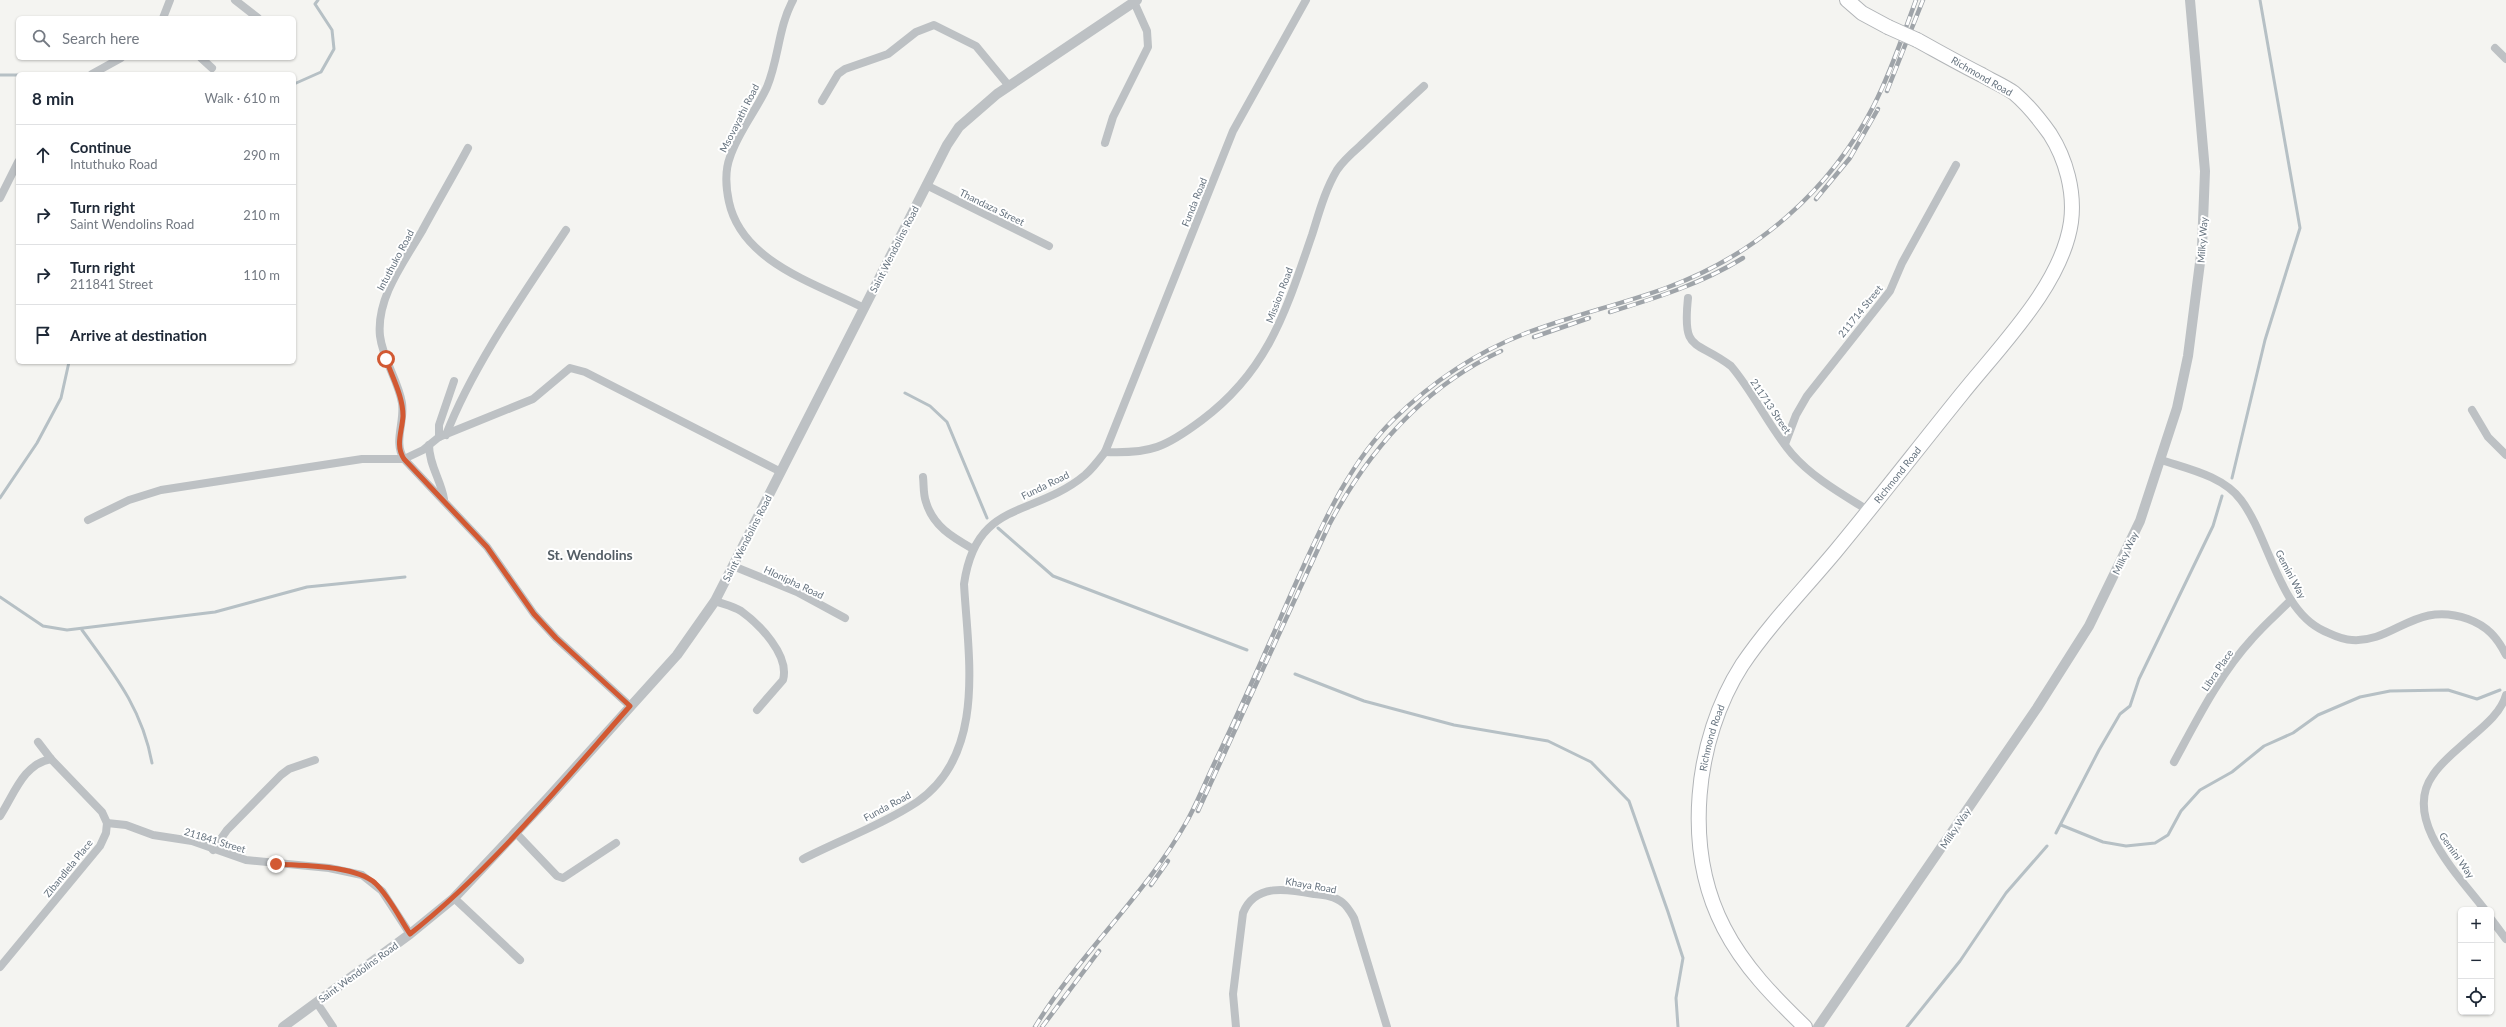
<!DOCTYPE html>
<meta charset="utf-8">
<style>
body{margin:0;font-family:Lato,sans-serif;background:#f6f6f7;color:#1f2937}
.controls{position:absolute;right:12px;bottom:12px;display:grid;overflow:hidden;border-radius:6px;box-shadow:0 1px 3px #0004}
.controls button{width:36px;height:36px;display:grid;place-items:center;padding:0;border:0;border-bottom:1px solid #e0e1e3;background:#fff;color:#1f2937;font:20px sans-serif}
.stop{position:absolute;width:12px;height:12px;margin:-9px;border:3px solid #d25933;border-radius:50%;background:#fff}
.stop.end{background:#d25933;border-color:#fff;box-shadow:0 1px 4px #0008}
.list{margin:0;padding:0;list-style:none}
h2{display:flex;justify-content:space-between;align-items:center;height:52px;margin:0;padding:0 16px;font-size:17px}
h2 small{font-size:13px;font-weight:400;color:#747a83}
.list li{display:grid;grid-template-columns:26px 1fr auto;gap:12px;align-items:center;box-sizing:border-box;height:60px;padding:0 16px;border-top:1px solid #e0e1e3}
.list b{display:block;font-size:15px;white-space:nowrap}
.list p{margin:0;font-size:13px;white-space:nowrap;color:#747a83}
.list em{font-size:13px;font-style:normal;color:#747a83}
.icon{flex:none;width:22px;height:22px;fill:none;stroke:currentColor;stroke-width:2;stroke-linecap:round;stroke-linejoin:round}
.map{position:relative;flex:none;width:2506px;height:1027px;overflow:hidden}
.search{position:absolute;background:#fff;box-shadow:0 1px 3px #0004;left:16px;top:16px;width:280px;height:44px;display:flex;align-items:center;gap:10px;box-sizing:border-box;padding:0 14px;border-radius:6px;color:#747a83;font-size:15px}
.panel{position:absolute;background:#fff;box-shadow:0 1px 3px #0004;left:16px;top:72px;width:280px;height:292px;border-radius:6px}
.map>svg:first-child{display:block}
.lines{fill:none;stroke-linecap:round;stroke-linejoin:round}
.stream{stroke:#b6c0c5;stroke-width:3}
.trunk-casing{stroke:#b2b5b8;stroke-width:16}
.minor{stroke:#bdc1c4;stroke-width:8}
.tertiary{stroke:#bdc1c4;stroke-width:10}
.trunk{stroke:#fff;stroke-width:14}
.rail-casing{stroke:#9fa4a9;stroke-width:4.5}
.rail{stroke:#fff;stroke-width:3;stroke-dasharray:9;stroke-linecap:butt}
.trunk-bridge-casing{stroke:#b2b5b8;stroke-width:16;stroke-linecap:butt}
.trunk-bridge{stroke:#fff;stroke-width:14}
.route{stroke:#d25933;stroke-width:5}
.labels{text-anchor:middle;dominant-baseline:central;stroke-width:4;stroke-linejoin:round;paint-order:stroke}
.street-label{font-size:10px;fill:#66737f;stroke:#fff}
.district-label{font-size:14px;font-weight:bold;fill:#535d65;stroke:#fff}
</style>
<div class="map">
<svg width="2506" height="1027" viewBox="0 0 2506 1027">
<rect width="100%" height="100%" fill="#f4f4f1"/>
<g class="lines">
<g class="stream">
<path d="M59 74H65"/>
<path d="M0 75H18"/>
<path d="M294 84 321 72 334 49 332 30 315 4 318 0"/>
<path d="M905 393 930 406 947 422 987 518"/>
<path d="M2232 478 2265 340 2300 228 2260 0"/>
<path d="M0 498 37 443 61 398 69 362"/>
<path d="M998 528 1053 576 1247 650"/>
<path d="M0 597 43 626 67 630 215 612 307 587 405 577"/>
<path d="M82 630C114 674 142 708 152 763"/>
<path d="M1295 674 1364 701 1454 725 1548 741 1591 762 1629 801 1668 912 1683 958 1676 998 1678 1027"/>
<path d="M2061 825 2103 842 2126 846 2155 843 2168 835 2181 811 2200 790 2232 772 2264 746 2293 733 2318 715 2360 697 2390 691 2448 690 2477 699 2500 690"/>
<path d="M2056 833 2099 750 2120 714 2130 706 2139 679 2213 526 2222 496"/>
<path d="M1907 1027 1960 961 2006 893 2047 846"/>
</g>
<defs>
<g id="trunk">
<path d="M1847 0 1862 13 1888 27"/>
<path id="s1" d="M1805 1027C1774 997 1744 967 1724 928 1683 849 1694 740 1742 665 1769 625 1804 589 1835 552 1878 500 1919 447 1961 395 2000 346 2062 285 2071 222 2075 192 2066 159 2050 134 2040 120 2027 104 2014 93 2004 86 1992 81 1982 75 1960 64 1939 52 1917 40"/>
</g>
</defs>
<use href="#trunk" class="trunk-casing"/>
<g class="minor">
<path d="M235 0 258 18"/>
<path d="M793 0C778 28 779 58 767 87 756 111 738 132 730 157 725 170 726 188 729 202 742 262 815 283 864 308"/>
<path d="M163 18 170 0"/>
<path d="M2495 48 2506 59"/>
<path d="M201 58 212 68"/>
<path d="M92 74 121 58"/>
<path d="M822 101 838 74 845 69 888 54 916 32 934 25 976 46 1009 86"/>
<path d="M1105 143 1113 117 1148 47 1147 31 1134 2"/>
<path d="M468 148C453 176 437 203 422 231 404 262 376 298 380 336 383 360 398 380 402 403 405 422 393 442 404 459L487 547 534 614 556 638 630 706"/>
<path d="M926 185 1049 246"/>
<path d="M0 198 18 162"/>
<path d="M1688 298C1682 354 1696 339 1731 366 1754 393 1769 427 1792 454 1813 478 1842 494 1869 511"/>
<path d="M2472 410 2488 437 2506 455"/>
<path d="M446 435C473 365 525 292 566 230"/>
<path d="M439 437V425L454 381"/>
<path d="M1785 444 1796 415 1807 396 1890 291 1902 263 1956 165"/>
<path d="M429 445C429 465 441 480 444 499"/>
<path d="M1105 452C1151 454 1166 447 1202 420 1269 370 1286 310 1312 235 1319 213 1325 190 1337 170 1343 161 1352 153 1360 146 1381 126 1402 106 1424 86"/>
<path d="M2161 460C2188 469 2223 476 2241 500 2269 537 2279 611 2324 631 2333 635 2342 640 2352 640 2394 643 2415 600 2468 619 2487 626 2497 637 2506 655"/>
<path d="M923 477C924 485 923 494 926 502 933 526 952 537 973 549"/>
<path d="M88 520 129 500 161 490 362 459H404L423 450 439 437 533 399 570 368 585 372 781 472"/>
<path d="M733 566 797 592 845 618"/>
<path d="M715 601C723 604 733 606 741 611 759 624 790 655 783 680L757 710"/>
<path d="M2174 762C2197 720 2219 675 2252 639 2264 625 2278 613 2291 600"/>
<path d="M0 816C14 795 23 764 51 759"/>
<path d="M107 823 126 825 153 835 192 841 246 860 329 868 362 875 382 891 410 934"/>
<path d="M515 832 557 876 563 878 616 843"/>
<path d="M213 850 227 830 281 775 289 769 315 760"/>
<path d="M803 859C840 840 882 825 917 802 987 754 968 656 964 584 976 499 1033 518 1085 475 1093 468 1099 460 1105 452L1233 131 1306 0"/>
<path d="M454 898 520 960"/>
<path d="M2485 910C2460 877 2401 819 2433 775 2442 761 2457 750 2469 739 2483 727 2501 713 2506 695"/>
<path d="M2491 919 2506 939"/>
<path d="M0 967 100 846 106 833 107 823 102 812 51 759 38 742"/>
<path d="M317 1003 333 1027"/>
<path d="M1236 1027 1233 994 1243 913C1255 883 1288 889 1314 894 1324 895 1335 896 1343 903 1348 907 1351 913 1354 918L1387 1027"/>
</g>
<g class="tertiary">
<path d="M283 1027 410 934 454 898 548 798 677 655 715 601 947 145 959 127 997 94 1137 0"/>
<path d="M1818 1027 2037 708 2089 626 2140 521 2177 408 2188 356 2202 247 2205 171 2190 0"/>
</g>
<use href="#trunk" class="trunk"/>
<defs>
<g id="rail">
<path d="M1887 91 1923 0"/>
<path d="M1816 199 1850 158 1878 109"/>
<path d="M1610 312C1656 298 1701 284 1743 258"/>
<path d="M1534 337 1589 318"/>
<path d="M1198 811 1329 525C1368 451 1424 387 1501 351"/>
<path d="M1151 885 1168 861"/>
<path d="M1035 1027C1079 954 1145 896 1187 821 1197 803 1205 783 1214 764 1244 702 1271 639 1299 576 1324 521 1350 462 1394 419 1432 382 1475 353 1524 334 1570 316 1619 305 1666 288 1756 255 1830 191 1874 105 1891 72 1903 35 1916 0"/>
<path d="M1042 1027 1099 951"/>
</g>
</defs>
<use href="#rail" class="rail-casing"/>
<use href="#rail" class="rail"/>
<defs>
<path id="trunk-bridge" d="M1888 27 1917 40"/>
</defs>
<use href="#trunk-bridge" class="trunk-bridge-casing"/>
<use href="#trunk-bridge" class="trunk-bridge"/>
</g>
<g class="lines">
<path class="route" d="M276 864C303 866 354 865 375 883 389 896 399 917 410 934 491 870 562 783 630 706L556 638 534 614 487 547 404 459C395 445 402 432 403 416 403 396 392 377 386 359"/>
</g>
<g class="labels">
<g class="street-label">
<text transform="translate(1982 76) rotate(30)">Richmond Road</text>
<text transform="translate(739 118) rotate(-63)">Msovayathi Road</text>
<text transform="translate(1194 202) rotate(-68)">Funda Road</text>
<text transform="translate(992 207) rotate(26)">Thandaza Street</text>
<text transform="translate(2202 240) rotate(-86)">Milky Way</text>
<text transform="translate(894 249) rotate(-63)">Saint Wendolins Road</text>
<text transform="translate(395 260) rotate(-62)">Intuthuko Road</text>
<text transform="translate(1279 295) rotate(-69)">Mission Road</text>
<text transform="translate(1860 311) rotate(-51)">211714 Street</text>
<text transform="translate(1771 406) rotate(56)">211713 Street</text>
<text stroke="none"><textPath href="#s1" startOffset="649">Richmond Road</textPath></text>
<text transform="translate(1045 485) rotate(-26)">Funda Road</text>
<text transform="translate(747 538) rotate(-63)">Saint Wendolins Road</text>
<text transform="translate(2125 553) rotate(-65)">Milky Way</text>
<text transform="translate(2291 574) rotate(62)">Gemini Way</text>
<text transform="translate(794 582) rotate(25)">Hlonipha Road</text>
<text transform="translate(2217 670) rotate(-56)">Libra Place</text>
<text stroke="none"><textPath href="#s1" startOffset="324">Richmond Road</textPath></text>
<text transform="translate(887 806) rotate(-28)">Funda Road</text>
<text transform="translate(1955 828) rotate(-56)">Milky Way</text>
<text transform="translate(215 840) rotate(17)">211841 Street</text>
<text transform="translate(2457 855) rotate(55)">Gemini Way</text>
<text transform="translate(68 868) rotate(-51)">Zibandlela Place</text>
<text transform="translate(1311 885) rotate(10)">Khaya Road</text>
<text transform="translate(358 972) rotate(-36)">Saint Wendolins Road</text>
</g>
<g class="district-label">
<text x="590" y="554">St. Wendolins</text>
</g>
</g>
</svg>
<div class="controls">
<button>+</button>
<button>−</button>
<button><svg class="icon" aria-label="locate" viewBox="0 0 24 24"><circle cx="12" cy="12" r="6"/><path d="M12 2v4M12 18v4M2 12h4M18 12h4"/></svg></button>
</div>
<div class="stop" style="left:386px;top:359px"></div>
<div class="stop end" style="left:276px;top:864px"></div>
<div class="search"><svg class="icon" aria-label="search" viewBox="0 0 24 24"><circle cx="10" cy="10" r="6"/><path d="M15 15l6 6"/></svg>Search here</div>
<section class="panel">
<h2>8 min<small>Walk · 610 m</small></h2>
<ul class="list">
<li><svg class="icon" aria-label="ahead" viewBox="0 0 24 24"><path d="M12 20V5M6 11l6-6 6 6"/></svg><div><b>Continue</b><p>Intuthuko Road</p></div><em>290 m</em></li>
<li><svg class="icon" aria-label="right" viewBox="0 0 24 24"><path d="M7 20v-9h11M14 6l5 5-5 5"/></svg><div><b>Turn right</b><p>Saint Wendolins Road</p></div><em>210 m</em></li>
<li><svg class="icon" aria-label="right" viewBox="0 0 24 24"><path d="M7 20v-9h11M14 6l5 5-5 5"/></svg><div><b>Turn right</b><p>211841 Street</p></div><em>110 m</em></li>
<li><svg class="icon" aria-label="arrive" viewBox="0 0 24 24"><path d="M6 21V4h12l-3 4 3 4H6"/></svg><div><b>Arrive at destination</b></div></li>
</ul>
</section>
</div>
